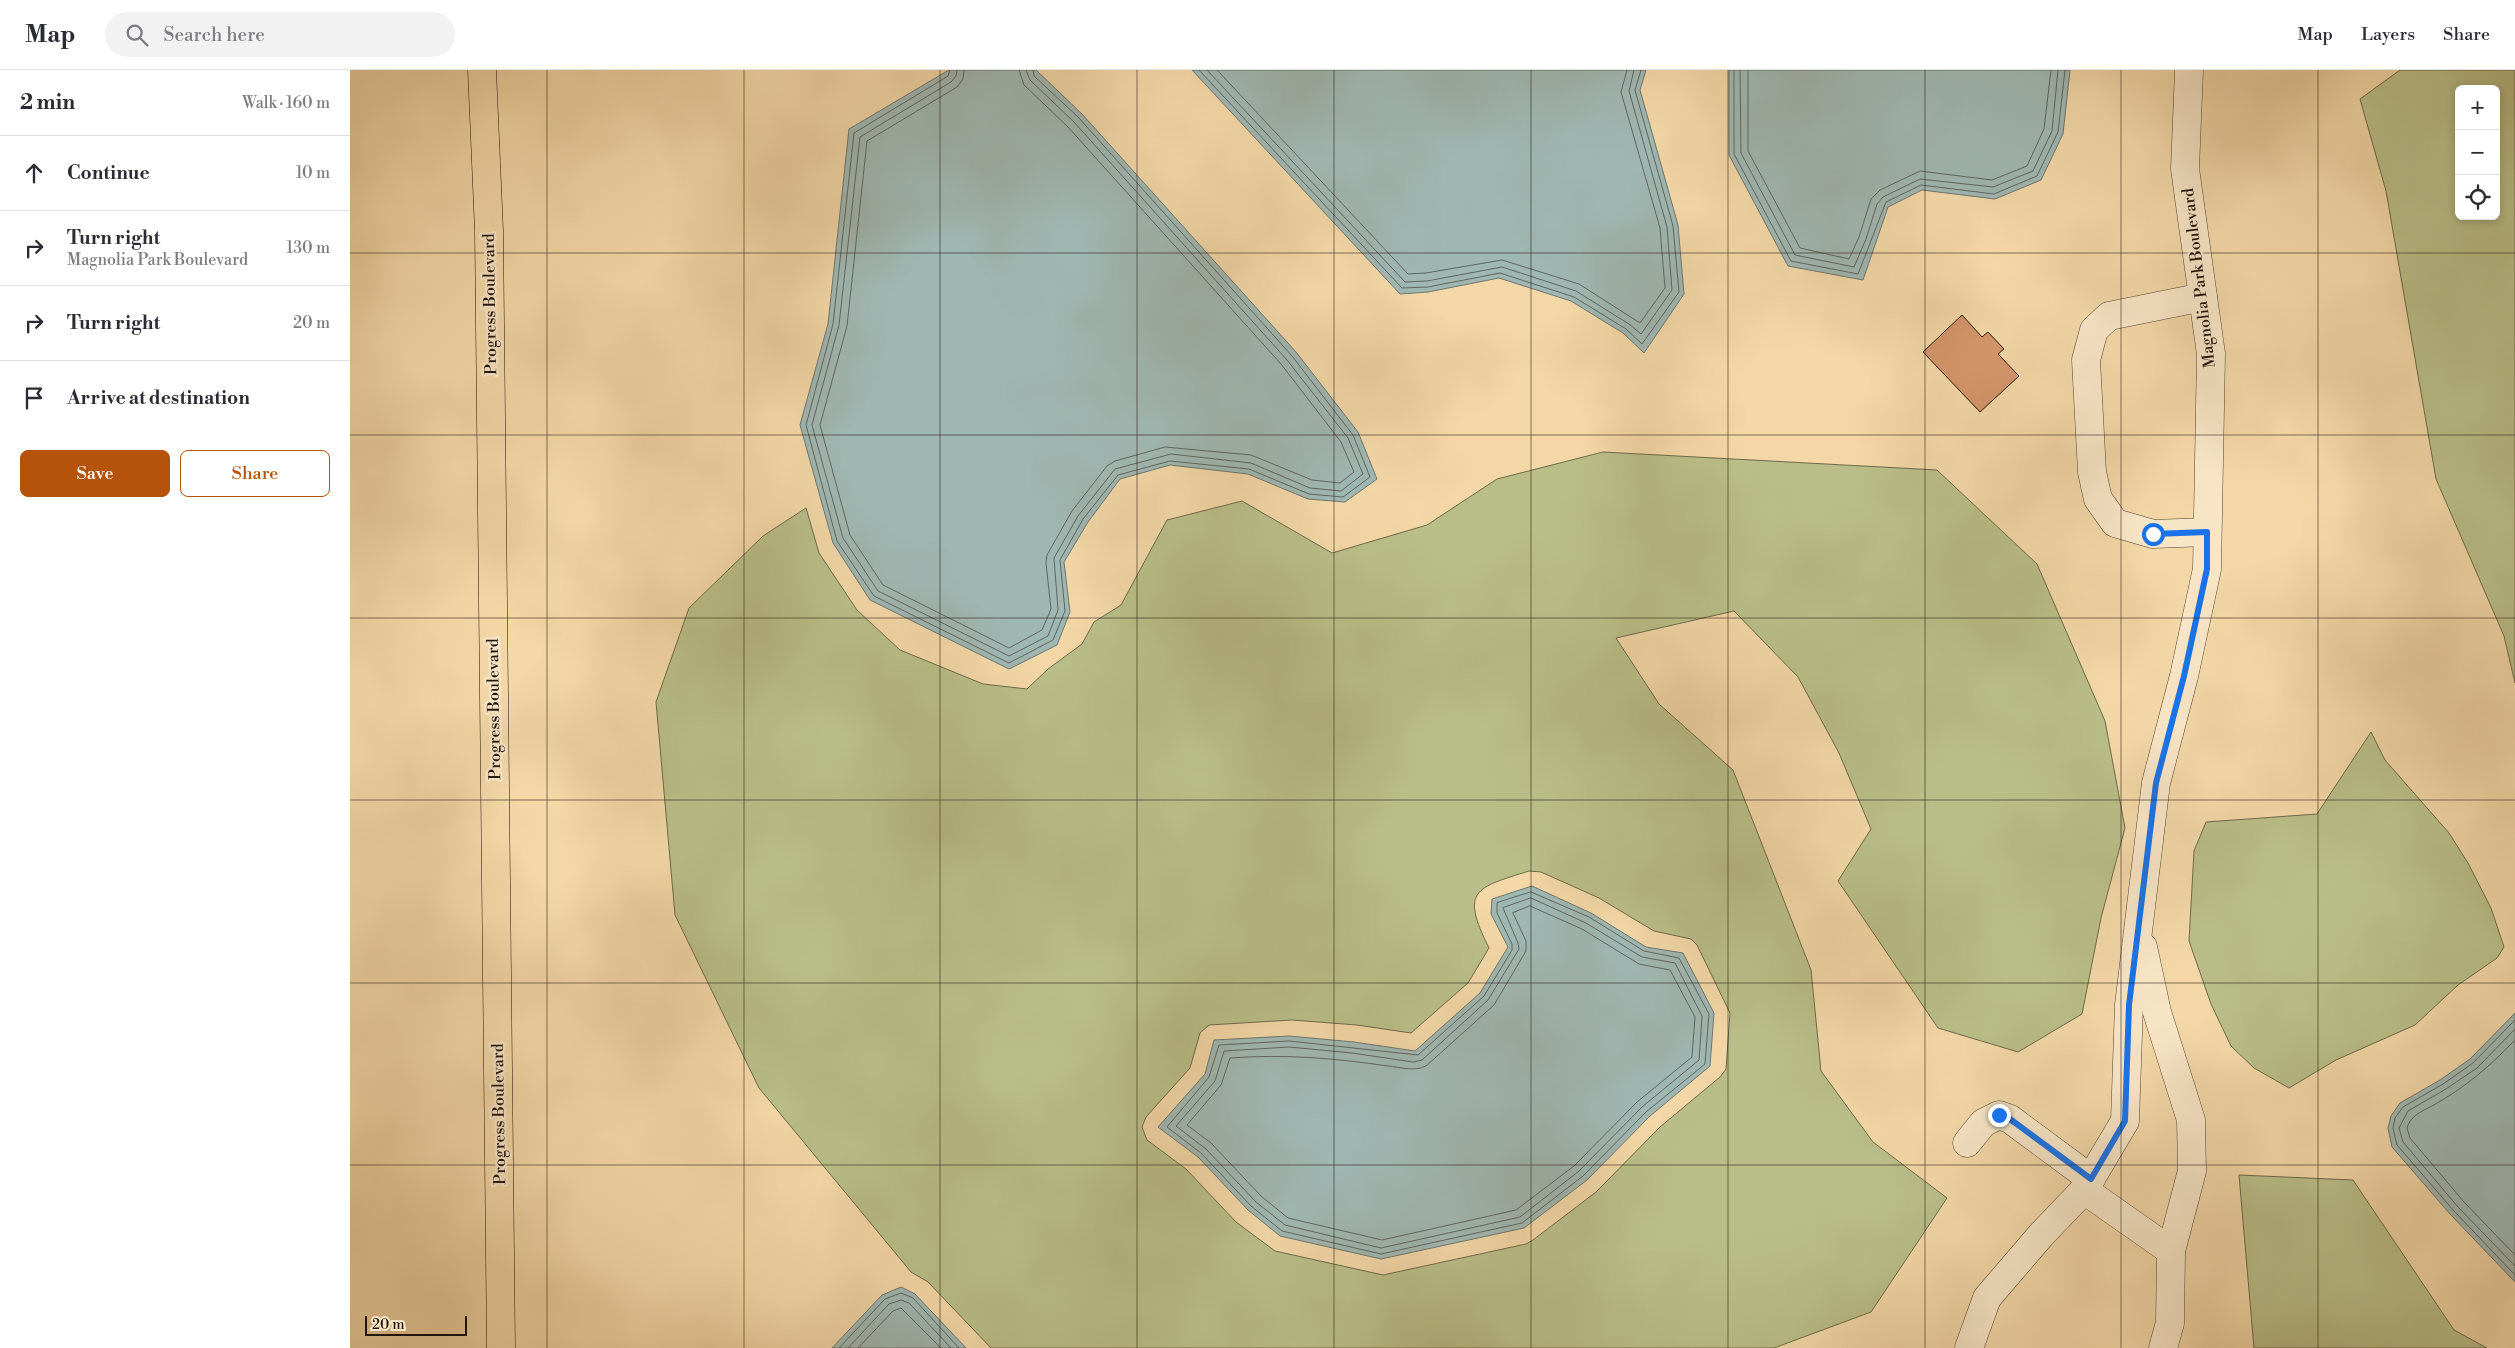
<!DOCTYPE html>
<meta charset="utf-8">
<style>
body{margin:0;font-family:"Libre Bodoni",serif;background:#f2f2f3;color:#2b2b33}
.controls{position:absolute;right:15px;top:15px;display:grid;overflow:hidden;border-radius:8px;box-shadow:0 2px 8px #0003}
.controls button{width:45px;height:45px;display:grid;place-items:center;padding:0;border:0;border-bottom:1px solid #e1e1e2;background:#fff;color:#2b2b33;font:25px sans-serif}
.scale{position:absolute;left:15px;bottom:12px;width:102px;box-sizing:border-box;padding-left:5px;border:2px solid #22160e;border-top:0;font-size:14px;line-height:18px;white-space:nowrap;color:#22160e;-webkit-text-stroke:4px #f7e5c6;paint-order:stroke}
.stop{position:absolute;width:15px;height:15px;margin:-11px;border:4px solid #1a73e8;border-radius:50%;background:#fff}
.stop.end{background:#1a73e8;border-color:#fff;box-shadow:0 1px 5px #0008}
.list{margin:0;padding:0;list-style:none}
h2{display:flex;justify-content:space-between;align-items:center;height:65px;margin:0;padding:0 20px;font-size:21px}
h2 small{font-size:16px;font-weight:400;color:#7c7c81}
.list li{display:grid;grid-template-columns:32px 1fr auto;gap:15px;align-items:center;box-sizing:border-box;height:75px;padding:0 20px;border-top:1px solid #e1e1e2}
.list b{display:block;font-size:19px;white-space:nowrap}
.list p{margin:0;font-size:16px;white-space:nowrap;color:#7c7c81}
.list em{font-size:16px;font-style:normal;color:#7c7c81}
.actions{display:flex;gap:10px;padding:15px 20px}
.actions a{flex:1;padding:11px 0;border:1px solid #b45309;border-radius:8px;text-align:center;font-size:18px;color:#b45309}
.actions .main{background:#b45309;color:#fff}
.icon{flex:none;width:28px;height:28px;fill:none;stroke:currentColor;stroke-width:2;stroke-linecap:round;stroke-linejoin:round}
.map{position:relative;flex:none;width:2165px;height:1278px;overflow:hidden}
header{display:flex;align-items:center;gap:30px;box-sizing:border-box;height:70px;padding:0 25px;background:#fff;border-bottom:1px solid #e1e1e2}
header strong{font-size:24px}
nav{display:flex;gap:28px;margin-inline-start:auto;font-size:18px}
.search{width:350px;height:45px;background:#f2f2f3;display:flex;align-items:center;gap:12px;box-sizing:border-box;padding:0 18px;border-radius:28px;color:#7c7c81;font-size:19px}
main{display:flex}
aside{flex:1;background:#fff}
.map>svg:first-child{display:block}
.green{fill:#b9be88;stroke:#6e6a4b;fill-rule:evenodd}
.water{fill:#9fb7b2;stroke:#6d7770}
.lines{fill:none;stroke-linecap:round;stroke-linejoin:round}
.shore{stroke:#606660;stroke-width:1}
.building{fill:#d4956a;stroke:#22160e}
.minor-casing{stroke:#564634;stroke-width:29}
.major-casing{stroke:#22160e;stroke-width:29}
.minor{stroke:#f7e5c6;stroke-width:28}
.major{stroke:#f3d7a7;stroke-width:28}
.route{stroke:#1a73e8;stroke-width:6}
.grid{fill:none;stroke:#22160e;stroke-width:1;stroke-opacity:0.55}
.labels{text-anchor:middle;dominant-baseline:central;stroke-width:5;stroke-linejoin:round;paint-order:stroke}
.street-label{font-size:16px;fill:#22160e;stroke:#f7e5c6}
</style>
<header>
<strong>Map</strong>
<div class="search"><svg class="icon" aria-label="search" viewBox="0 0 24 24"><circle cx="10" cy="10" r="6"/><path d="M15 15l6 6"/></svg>Search here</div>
<nav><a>Map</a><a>Layers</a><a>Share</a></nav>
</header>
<main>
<aside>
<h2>2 min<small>Walk · 160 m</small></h2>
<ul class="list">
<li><svg class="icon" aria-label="ahead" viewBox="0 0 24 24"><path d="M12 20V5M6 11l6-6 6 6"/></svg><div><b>Continue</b></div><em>10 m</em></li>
<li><svg class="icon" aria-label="right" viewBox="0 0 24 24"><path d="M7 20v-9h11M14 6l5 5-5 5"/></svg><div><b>Turn right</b><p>Magnolia Park Boulevard</p></div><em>130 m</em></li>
<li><svg class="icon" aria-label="right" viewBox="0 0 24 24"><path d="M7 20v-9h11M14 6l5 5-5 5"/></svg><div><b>Turn right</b></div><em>20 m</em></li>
<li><svg class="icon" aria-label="arrive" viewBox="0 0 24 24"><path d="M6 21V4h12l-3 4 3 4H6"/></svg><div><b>Arrive at destination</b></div></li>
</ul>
<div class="actions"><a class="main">Save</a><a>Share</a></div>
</aside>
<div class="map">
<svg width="2165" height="1278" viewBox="0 0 2165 1278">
<rect width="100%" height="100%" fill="#f3d7a7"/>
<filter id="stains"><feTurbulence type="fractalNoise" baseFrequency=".004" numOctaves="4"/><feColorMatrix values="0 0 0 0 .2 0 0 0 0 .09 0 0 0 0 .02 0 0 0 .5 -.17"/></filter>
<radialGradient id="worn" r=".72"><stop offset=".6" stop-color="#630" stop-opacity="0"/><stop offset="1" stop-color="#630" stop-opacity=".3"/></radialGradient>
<g class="green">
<path d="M2050 0H2165V613L2154 566 2086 409 2036 121 2010 29ZM2109 19H2146V146H2109Z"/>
<path d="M1253 382 1587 400 1687 494 1755 651 1775 758 1751 848 1732 944 1668 982 1588 958 1488 811 1521 759 1489 683 1448 607 1384 541 1266 568 1309 634 1383 700 1461 900 1471 1001 1523 1072 1597 1128 1521 1242 1424 1278H641L578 1212 561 1202 409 1018 325 845 306 632 339 538 413 466 456 438 469 483 507 540 550 580 633 614 677 619 698 599 732 574 744 552 771 535 817 450 892 431 982 483 1077 455 1147 409ZM1179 801 1191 802 1249 828 1304 861 1341 869 1347 875 1380 943 1376 999 1370 1007 1310 1057 1246 1122 1183 1170 1176 1174 1033 1205 925 1181 886 1152 836 1099 797 1070 792 1057 796 1047 840 998 850 963 859 955 942 950 1007 955 1061 963 1118 913 1139 878C1110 820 1125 818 1179 801Z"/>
<path d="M2021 662 2035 690 2099 763 2118 793 2141 838 2154 877 2147 888 2108 915 2065 955 1986 990 1939 1018 1904 998 1881 976 1861 934 1839 871 1844 781 1856 752 1967 744Z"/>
<path d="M1889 1105 2003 1110 2104 1260 2137 1278H1904Z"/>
</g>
<g class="water">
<path d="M599 0H686L732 44 946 282 1008 362 1027 409 995 432 958 429 898 404 820 395 770 409 738 452 714 492 720 542 707 575 659 599 520 530 483 473 450 355 478 254 499 59Z"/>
<path d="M842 0H1296L1290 20 1328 155 1334 224 1294 283 1273 263 1221 231 1149 208 1078 222 1050 224Z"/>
<path d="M1379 0H1720L1713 64 1691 110 1645 129 1572 120 1538 137 1513 210 1438 196 1379 85Z"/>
<path d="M1182 816 1241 843 1296 877 1333 883 1364 943 1360 996 1300 1046 1237 1110 1174 1158 1031 1189 930 1166 898 1140 848 1087 808 1057 855 1004 864 970 939 966 1004 972 1065 981 1130 923 1158 877 1141 844 1142 829Z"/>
<path d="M2165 943V1212L2100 1144 2042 1077 2038 1058 2041 1046 2050 1033 2090 1010 2120 989Z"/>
<path d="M551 1217 565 1224 616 1278H482L532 1225Z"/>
</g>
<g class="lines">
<g class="shore">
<path d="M600 0 598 6 504 63 483 254 456 355 487 471 524 526 659 593 703 570 715 541 710 490 733 449 768 405 820 391 899 399 959 424 993 427 1020 407 1003 365 942 286 728 47 684 6 683 0"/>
<path d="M607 0 606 6 601 12 510 67 489 255 462 355 493 468 528 521 659 586 698 566 708 540 704 488 728 446 765 399 821 384 901 393 960 418 991 421 1013 404 998 368 937 290 724 52 680 10 676 0"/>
<path d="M614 0 613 9 607 17 517 71 497 256 470 355 500 465 533 515 659 578 692 560 701 539 696 493 697 485 722 441 757 396 765 391 815 377 901 385 962 410 990 413 1004 402 991 372 931 294 718 57 674 15 669 0"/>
<path d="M849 0 1052 218 1078 217 1150 203 1224 227 1276 259 1292 274 1329 222 1323 156 1285 20 1291 0"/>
<path d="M857 0 1055 212 1077 211 1152 197 1226 221 1279 254 1291 264 1322 220 1317 157 1279 21 1284 0"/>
<path d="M867 0 1058 204 1076 203 1152 190 1229 214 1290 253 1315 218 1310 158 1271 22 1277 0"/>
<path d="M1384 0V84L1441 191 1508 204 1536 132 1571 115 1644 124 1687 106 1708 62 1715 0"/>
<path d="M1390 0 1391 83 1445 185 1504 197 1516 169 1527 134 1533 127 1570 109 1643 117 1683 101 1702 61 1708 0"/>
<path d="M1398 0V81L1450 178 1499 189 1509 167 1521 129 1530 120 1570 101 1642 110 1677 96 1694 59 1701 0"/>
<path d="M1181 822 1239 847 1294 881 1329 888 1359 944 1355 994 1296 1042 1233 1106 1172 1153 1031 1184 932 1161 901 1136 851 1083 817 1057 859 1007 869 975 939 971 1068 985 1134 926 1162 880V874L1147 843V833Z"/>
<path d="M1181 828 1236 853 1292 887 1325 893 1352 946 1349 990 1292 1037 1229 1101 1170 1147 1031 1178 935 1155 906 1132 856 1079 826 1056 865 1011 874 981 939 977 1002 983 1063 992 1072 990 1138 930 1169 879 1168 873 1153 838Z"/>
<path d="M1180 836 1232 859 1289 894 1320 900 1345 947 1342 987 1287 1032 1224 1096 1166 1140 1032 1170 938 1148 911 1126 861 1073 837 1055 871 1015 880 988C935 984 983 988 1038 996 1050 997 1064 1002 1076 996L1144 935 1176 881V871L1163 843Z"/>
<path d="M2165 950 2123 993 2093 1014 2053 1037 2045 1048 2043 1058 2047 1075 2104 1141 2165 1205"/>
<path d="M2165 959 2127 998 2096 1019 2058 1041 2049 1058 2053 1072 2108 1137 2165 1196"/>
<path d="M2165 970C2139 997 2116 1017 2082 1036 2072 1041 2060 1046 2057 1058L2060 1068 2114 1132 2165 1185"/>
<path d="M489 1278 535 1229 551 1223 563 1228 609 1278"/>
<path d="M498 1278 539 1234 551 1230 559 1233 601 1278"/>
<path d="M508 1278 543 1241 551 1238 591 1278"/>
</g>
</g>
<path class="building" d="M1612 245 1632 267 1638 262 1654 279 1648 284 1669 306 1630 342 1573 282Z"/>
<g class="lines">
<defs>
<g id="minor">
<path d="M1853 227 1759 246 1744 260 1736 290 1742 402 1748 429 1765 453 1803 464 1857 462"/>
<path d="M1793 877 1807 942 1841 1050 1842 1101 1821 1181 1820 1253 1813 1278"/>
<path d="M1617 1073 1633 1053 1649 1045 1660 1049 1741 1109"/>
<path d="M1734 1120 1821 1181"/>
<path d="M1619 1278 1637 1228 1691 1165 1734 1120 1775 1051 1779 935 1806 713 1834 606 1857 499 1861 284 1835 99 1839 0"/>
</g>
<path id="major" d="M132 0 139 161 151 1278"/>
</defs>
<use href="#minor" class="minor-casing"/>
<use href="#major" class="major-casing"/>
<use href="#minor" class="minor"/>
<use href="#major" class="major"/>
</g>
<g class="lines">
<path class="route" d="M1649 1045 1660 1049 1741 1109 1775 1051 1779 935 1806 713 1834 606 1857 499V462L1803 464"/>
</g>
<path class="grid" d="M197 0V1278M394 0V1278M590 0V1278M787 0V1278M984 0V1278M1181 0V1278M1378 0V1278M1575 0V1278M1771 0V1278M1968 0V1278M0 183H2165M0 365H2165M0 548H2165M0 730H2165M0 913H2165M0 1095H2165"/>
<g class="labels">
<g class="street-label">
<text transform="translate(1849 208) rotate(-97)">Magnolia Park Boulevard</text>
<text transform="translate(140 234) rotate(-91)">Progress Boulevard</text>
<text transform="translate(144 639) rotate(-91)">Progress Boulevard</text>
<text transform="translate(149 1044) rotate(-91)">Progress Boulevard</text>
</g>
</g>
<rect width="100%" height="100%" filter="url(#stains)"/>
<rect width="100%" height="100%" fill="url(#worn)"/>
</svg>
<div class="controls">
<button>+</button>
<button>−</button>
<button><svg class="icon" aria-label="locate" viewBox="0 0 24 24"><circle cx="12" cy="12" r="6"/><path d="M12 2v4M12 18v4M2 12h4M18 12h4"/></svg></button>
</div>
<div class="scale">20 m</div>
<div class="stop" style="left:1803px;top:464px"></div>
<div class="stop end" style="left:1649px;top:1045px"></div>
</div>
</main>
